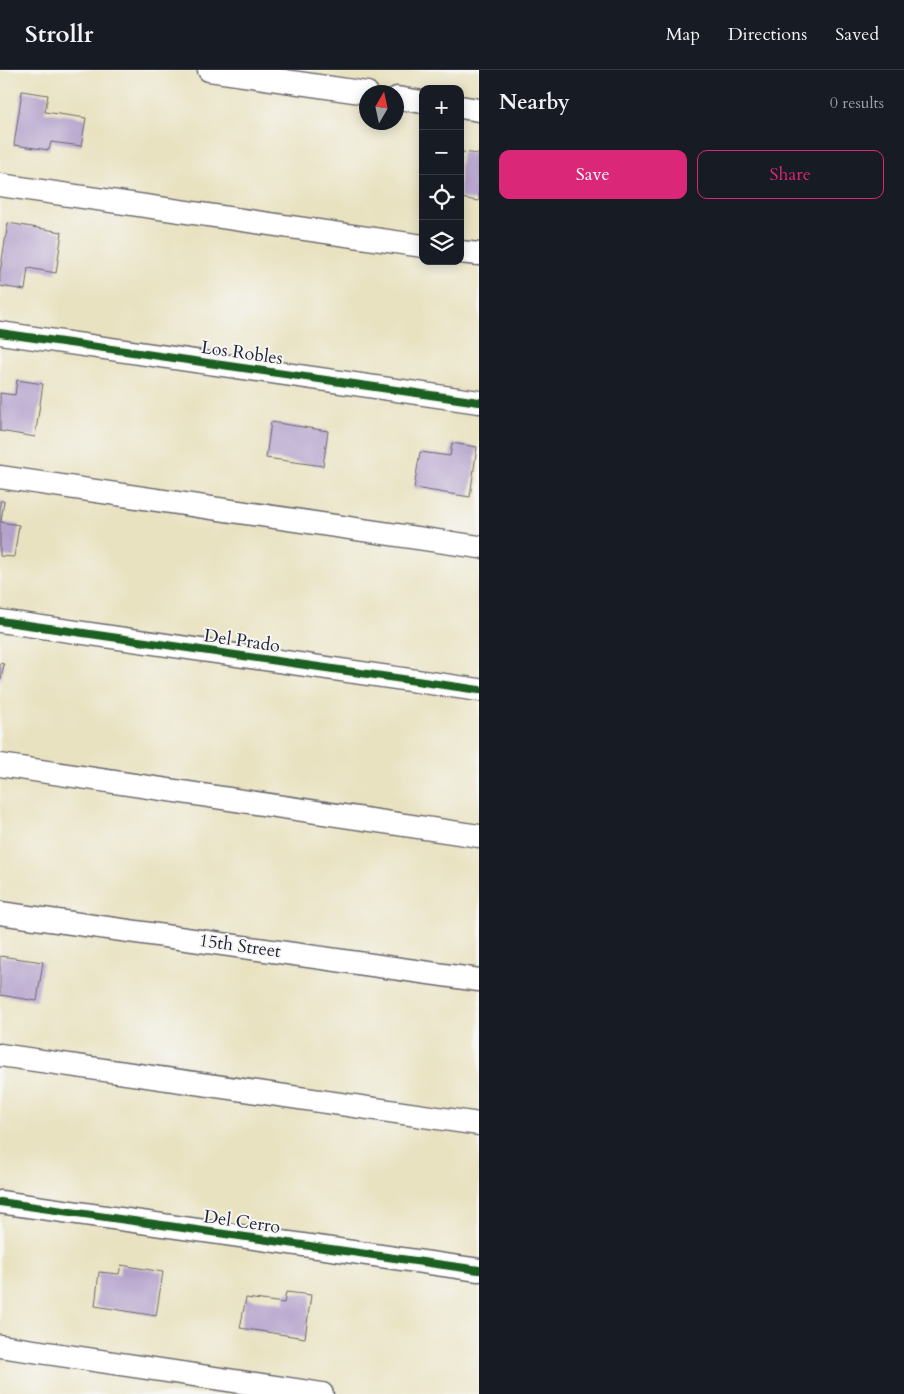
<!DOCTYPE html>
<meta charset="utf-8">
<style>
body{margin:0;font-family:Cardo,serif;background:#20242c;color:#f1f3f6}
.controls{position:absolute;right:15px;top:15px;display:grid;overflow:hidden;border-radius:10px;box-shadow:0 2px 12px #0003}
.controls button{width:45px;height:45px;display:grid;place-items:center;padding:0;border:0;border-bottom:1px solid #363941;background:#171b24;color:#f1f3f6;font:25px sans-serif}
.compass{position:absolute;left:359px;top:15px;width:45px;height:45px;border-radius:50%;background:#171b24;box-shadow:0 2px 12px #0003;rotate:9deg}
.list{margin:0;padding:0;list-style:none}
h2{display:flex;justify-content:space-between;align-items:center;height:65px;margin:0;padding:0 20px;font-size:21px}
h2 small{font-size:16px;font-weight:400;color:#9ea1a6}
.actions{display:flex;gap:10px;padding:15px 20px}
.actions a{flex:1;padding:11px 0;border:1px solid #db2777;border-radius:10px;text-align:center;font-size:18px;color:#db2777}
.actions .main{background:#db2777;color:#fff}
.icon{flex:none;width:28px;height:28px;fill:none;stroke:currentColor;stroke-width:2;stroke-linecap:round;stroke-linejoin:round}
.map{position:relative;flex:none;width:479px;height:1324px;overflow:hidden}
header{display:flex;align-items:center;gap:30px;box-sizing:border-box;height:70px;padding:0 25px;background:#171b24;border-bottom:1px solid #363941}
header strong{font-size:24px}
nav{display:flex;gap:28px;margin-inline-start:auto;font-size:18px}
main{display:flex}
aside{flex:1;background:#171b24}
.map>svg:first-child{display:block}
.building{fill:#b4a1cc}
.lines{fill:none;stroke-linecap:round;stroke-linejoin:round}
.minor-casing{stroke:#68656a;stroke-width:25}
.minor{stroke:#fff;stroke-width:22}
.cycleway-casing{stroke:#f6f6f2;stroke-width:11}
.cycleway{stroke:#1b5e20;stroke-width:8}
.labels{text-anchor:middle;dominant-baseline:central;stroke-width:4;stroke-linejoin:round;paint-order:stroke}
.street-label{font-size:18px;fill:#22223b;stroke:#f6f6f2}
</style>
<header>
<strong>Strollr</strong>
<nav><a>Map</a><a>Directions</a><a>Saved</a></nav>
</header>
<main>
<div class="map">
<svg width="479" height="1324" viewBox="0 0 479 1324">
<rect width="100%" height="100%" fill="#f6f6f2"/>
<filter id="ink" filterUnits="userSpaceOnUse"><feTurbulence type="fractalNoise" baseFrequency=".02" numOctaves="2"/><feDisplacementMap in="SourceGraphic" scale="10" xChannelSelector="R" yChannelSelector="G"/><feConvolveMatrix kernelMatrix="1 2 1 2 8 2 1 2 1" color-interpolation-filters="sRGB"/></filter>
<filter id="wash" filterUnits="userSpaceOnUse"><feTurbulence type="fractalNoise" baseFrequency=".0096" numOctaves="4" result="noise"/><feDisplacementMap in="SourceGraphic" scale="20" xChannelSelector="R" yChannelSelector="G"/><feGaussianBlur stdDeviation="1.12" result="paint"/><feColorMatrix in="noise" values="0 0 0 0 0 0 0 0 0 0 0 0 0 0 0 0 0 1.4 0 .05"/><feComposite in="paint" operator="in"/></filter>
<g filter="url(#wash)">
<rect width="100%" height="100%" fill="#e9e2c1"/>
<g id="blocks">
<g class="building">
<path d="M22 21 48 25 45 42 86 48 81 76 51 72 49 80 14 75Z"/>
<path d="M462 82 479 84V131L460 128V96Z"/>
<path d="M8 153 62 162 56 203 28 198 25 220 0 216V202Z"/>
<path d="M17 310 43 314 35 367 0 361V323L15 325Z"/>
<path d="M271 352 328 361 323 396 266 388Z"/>
<path d="M452 373 477 377 470 427 414 418 420 382 450 386Z"/>
<path d="M0 431H4L1 452 19 455 14 487 0 486Z"/>
<path d="M0 593 4 594 1 610H0Z"/>
<path d="M0 886 43 892 37 931 0 925Z"/>
<path d="M121 1195 163 1202 156 1246 95 1236 99 1202 119 1204Z"/>
<path d="M286 1222 311 1225 305 1268 240 1258 246 1228 284 1233Z"/>
</g>
</g>
</g>
<g filter="url(#ink)">
<use href="#blocks" fill-opacity="0" stroke="#68656a" stroke-width="1"/>
<g class="lines">
<defs>
<g id="minor">
<path d="M209 0 367 23"/>
<path d="M397 28 423 32"/>
<path d="M460 37 479 40"/>
<path d="M0 115 423 176"/>
<path d="M460 182 479 184"/>
<path d="M0 263 479 332"/>
<path d="M0 407 479 477"/>
<path d="M0 551 479 620"/>
<path d="M0 695 479 766"/>
<path d="M0 843 479 910"/>
<path d="M0 985 479 1054"/>
<path d="M0 1132 479 1200"/>
<path d="M0 1276 322 1324"/>
</g>
</defs>
<use href="#minor" class="minor-casing"/>
<use href="#minor" class="minor"/>
<defs>
<g id="cycleway">
<path d="M0 263 479 332"/>
<path d="M0 551 479 620"/>
<path d="M0 1132 479 1200"/>
</g>
</defs>
<use href="#cycleway" class="cycleway-casing"/>
<use href="#cycleway" class="cycleway"/>
</g>
</g>
<g class="labels">
<g class="street-label">
<text transform="translate(242 283) rotate(8)">Los Robles</text>
<text transform="translate(242 571) rotate(8)">Del Prado</text>
<text transform="translate(240 876) rotate(8)">15th Street</text>
<text transform="translate(242 1152) rotate(8)">Del Cerro</text>
</g>
</g>
</svg>
<div class="controls">
<button>+</button>
<button>−</button>
<button><svg class="icon" aria-label="locate" viewBox="0 0 24 24"><circle cx="12" cy="12" r="6"/><path d="M12 2v4M12 18v4M2 12h4M18 12h4"/></svg></button>
<button><svg class="icon" aria-label="layers" viewBox="0 0 24 24"><path d="M12 4l9 5-9 5-9-5zM3 14l9 5 9-5"/></svg></button>
</div>
<svg class="compass" viewBox="-18 -18 36 36"><path d="M0-13l5 13h-10z" fill="#e53935"/><path d="M0 13l5-13h-10z" fill="#9ea1a6"/></svg>
</div>
<aside>
<h2>Nearby<small>0 results</small></h2>
<ul class="list">
</ul>
<div class="actions"><a class="main">Save</a><a>Share</a></div>
</aside>
</main>
